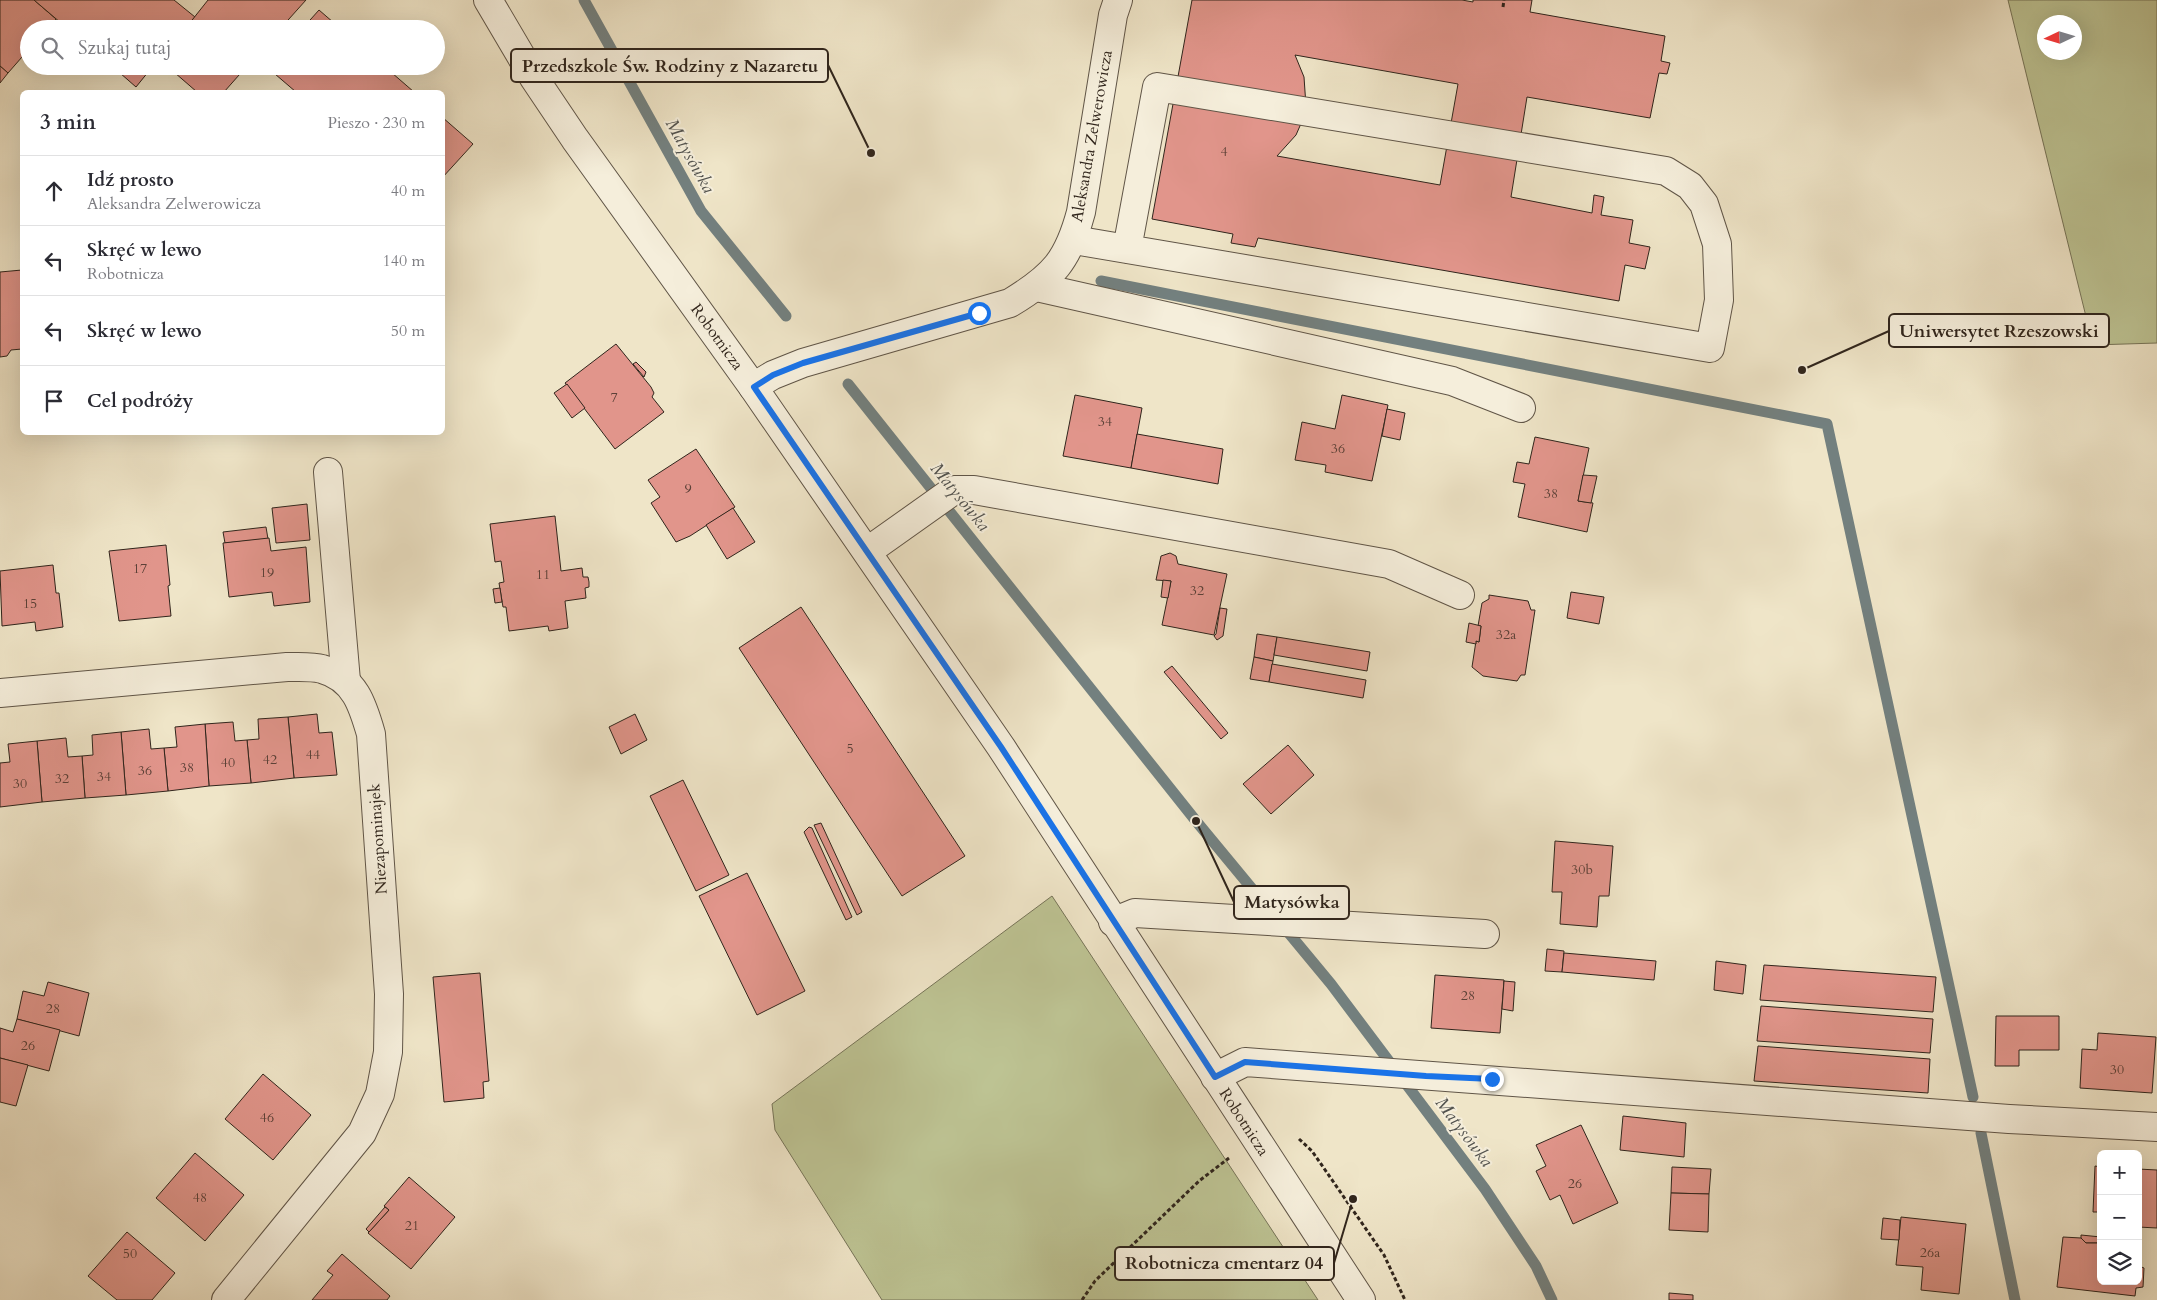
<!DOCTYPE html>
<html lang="pl">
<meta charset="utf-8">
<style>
body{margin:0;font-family:Cardo,serif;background:#f2f2f3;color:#2b2b33}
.controls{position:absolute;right:15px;bottom:15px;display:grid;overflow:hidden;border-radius:8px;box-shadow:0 5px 20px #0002}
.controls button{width:45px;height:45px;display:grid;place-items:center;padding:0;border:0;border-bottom:1px solid #e1e1e2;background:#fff;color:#2b2b33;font:25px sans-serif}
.compass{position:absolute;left:2037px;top:15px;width:45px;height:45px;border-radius:50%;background:#fff;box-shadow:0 5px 20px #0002;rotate:266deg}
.stop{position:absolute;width:15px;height:15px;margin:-11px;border:4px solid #1a73e8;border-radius:50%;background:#fff}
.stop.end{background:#1a73e8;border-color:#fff;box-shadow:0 1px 5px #0008}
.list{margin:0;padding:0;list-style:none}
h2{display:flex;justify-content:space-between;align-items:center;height:65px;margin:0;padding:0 20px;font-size:21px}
h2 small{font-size:16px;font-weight:400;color:#7c7c81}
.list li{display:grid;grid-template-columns:32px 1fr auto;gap:15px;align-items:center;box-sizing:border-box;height:70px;padding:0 20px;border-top:1px solid #e1e1e2}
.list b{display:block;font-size:19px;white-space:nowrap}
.list p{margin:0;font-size:16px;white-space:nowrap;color:#7c7c81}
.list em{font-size:16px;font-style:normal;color:#7c7c81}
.icon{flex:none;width:28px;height:28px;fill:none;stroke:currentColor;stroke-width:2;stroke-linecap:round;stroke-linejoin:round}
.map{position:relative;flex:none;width:2157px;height:1300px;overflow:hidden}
.search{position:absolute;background:#fff;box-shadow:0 5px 20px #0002;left:20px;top:20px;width:425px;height:55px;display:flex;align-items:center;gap:12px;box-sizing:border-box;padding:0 18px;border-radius:28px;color:#7c7c81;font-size:19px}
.panel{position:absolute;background:#fff;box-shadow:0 5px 20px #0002;left:20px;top:90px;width:425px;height:345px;border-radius:8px}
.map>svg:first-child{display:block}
.green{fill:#bdc393;stroke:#767458;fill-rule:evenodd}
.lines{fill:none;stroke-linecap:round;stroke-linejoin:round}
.stream{stroke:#73807f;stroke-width:11}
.building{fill:#e1958b;stroke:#30251c;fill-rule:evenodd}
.minor-casing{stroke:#605547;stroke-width:30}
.path{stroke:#30251c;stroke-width:3;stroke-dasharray:4 2.5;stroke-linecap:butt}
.minor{stroke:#f5eedb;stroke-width:28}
.route{stroke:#1a73e8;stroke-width:6}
.labels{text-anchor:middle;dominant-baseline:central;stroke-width:4;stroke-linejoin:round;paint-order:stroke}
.number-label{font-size:14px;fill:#5c4138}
.street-label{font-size:16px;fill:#30251c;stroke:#f5eedb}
.water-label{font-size:18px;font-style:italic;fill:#52524e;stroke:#f5eedb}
.leader{fill:none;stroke:#30251c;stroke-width:2}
.callout-dot{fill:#30251c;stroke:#f5eedb;stroke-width:2}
.callout{fill:#f5eedb;stroke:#30251c;stroke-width:2}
.callout-label{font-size:18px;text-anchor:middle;font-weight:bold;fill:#30251c}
</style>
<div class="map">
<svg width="2157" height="1300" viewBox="0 0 2157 1300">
<rect width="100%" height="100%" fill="#efe5c8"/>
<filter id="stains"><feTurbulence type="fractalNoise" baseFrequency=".004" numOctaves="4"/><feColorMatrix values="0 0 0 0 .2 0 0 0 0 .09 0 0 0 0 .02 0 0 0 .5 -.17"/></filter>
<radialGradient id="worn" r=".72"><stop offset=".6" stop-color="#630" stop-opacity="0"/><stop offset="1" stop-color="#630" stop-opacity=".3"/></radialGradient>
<g class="green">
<path d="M2008 0H2157V343L2093 345ZM2044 22H2074V52H2044Z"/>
<path d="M1052 896 1318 1300H882L775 1130 772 1104Z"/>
</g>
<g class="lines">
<g class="stream">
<path d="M584 0 701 211 786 316"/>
<path d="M1101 281 1827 424 1973 1097"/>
<path d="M848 384 1196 821 1331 984 1485 1189 1536 1266 1552 1300"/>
<path d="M1981 1133 2015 1300"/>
</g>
</g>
<g class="building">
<path d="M0 0H34L56 19 47 29H29V49L8 73 0 66Z"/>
<path d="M34 0H174L195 17 185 29H68Z"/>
<path d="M208 0H306L280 29H185Z"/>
<path d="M1192 0H1462L1473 2V0H1532L1530 12 1665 36 1661 61 1670 63 1667 74 1659 73 1650 118 1527 97 1511 197 1592 213 1594 195 1604 197 1601 215 1633 220 1629 243 1650 247 1645 269 1625 265 1619 301 1258 238 1255 247 1231 243 1233 234 1152 219ZM1295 55 1458 84 1440 185 1277 156 1296 135 1303 119 1306 106 1304 77Z"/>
<path d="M319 10 341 29H302Z"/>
<path d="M0 66 8 73 0 83Z"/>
<path d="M112 66H153L136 87Z"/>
<path d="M167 66H247L224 92H197Z"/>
<path d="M269 66H384L414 92H296L268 68Z"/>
<path d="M442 117 473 144 442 178Z"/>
<path d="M22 270V349L11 350 7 356 0 357V272Z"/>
<path d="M616 344 651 387 654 393 652 397 664 412 615 449 565 383Z"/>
<path d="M636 362 646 372 644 377 633 364Z"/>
<path d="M567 384 585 408 572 418 554 393Z"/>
<path d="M1075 395 1142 408 1131 468 1063 456Z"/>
<path d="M1342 395 1388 405 1372 481 1325 472 1326 465 1295 460 1302 422 1335 429Z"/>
<path d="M1387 409 1405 413 1400 440 1382 436Z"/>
<path d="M1137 434 1223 449 1218 484 1131 468Z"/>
<path d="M1535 437 1589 448 1578 501 1593 503 1587 532 1518 517 1525 484 1513 482 1517 462 1529 464Z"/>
<path d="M696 449 735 507 690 536 676 542 651 503 660 497 648 480Z"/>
<path d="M1583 475 1597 476 1591 503 1578 501Z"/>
<path d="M307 504 310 540 276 543 272 508Z"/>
<path d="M733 508 755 542 727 559 706 525Z"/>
<path d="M555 516 561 571 582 568 583 577H588L589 582V587L585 588 586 598 565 601 568 628 549 631 548 626 509 631 506 607H503L499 583 504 582 501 561 495 562 490 524Z"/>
<path d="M266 527 268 539 225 543 223 532Z"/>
<path d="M269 538 271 551 306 547 310 602 274 606 272 592 229 597 223 543Z"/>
<path d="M166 545 170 585 168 586 171 616 119 621 109 551Z"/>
<path d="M1170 553 1176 556 1178 564 1227 574 1214 635 1162 625 1171 581 1156 580 1161 556Z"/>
<path d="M53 565 56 593H59L63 627 36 631 35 622 2 626 0 571Z"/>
<path d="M1163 580 1171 581 1168 598 1161 597Z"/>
<path d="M500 588 502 602 495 603 493 589Z"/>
<path d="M1571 592 1604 597 1599 624 1567 618Z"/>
<path d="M1489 595 1528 601 1531 610H1535L1525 675H1521L1517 681 1483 676 1472 667 1476 641 1479 642 1481 626H1478L1482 603 1489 599Z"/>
<path d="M801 607 965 856 902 896 739 648Z"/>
<path d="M1220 608 1227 609 1223 636 1217 640 1214 636 1216 634Z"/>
<path d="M1469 623 1481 626 1479 642 1476 641V644L1466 642Z"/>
<path d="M1257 634 1277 637 1273 661 1254 657Z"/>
<path d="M1277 637 1370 652 1367 671 1274 655Z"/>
<path d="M1254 657 1273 661 1269 682 1250 679Z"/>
<path d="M1272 664 1366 680 1363 698 1269 682Z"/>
<path d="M1172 666 1228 733 1221 739 1164 672Z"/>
<path d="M317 714 319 733 332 732 337 775 294 778 288 717Z"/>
<path d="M635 714 647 740 621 754 609 727Z"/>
<path d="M288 717 294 778 251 783 247 740 259 739 258 719Z"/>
<path d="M233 722 235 741 247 740 251 783 209 786 205 724Z"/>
<path d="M205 724 209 786 168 791 164 748 177 747 175 727Z"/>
<path d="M149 729 151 749 164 748 168 791 126 795 121 732Z"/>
<path d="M121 732 126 795 85 798 82 756 93 755 92 735Z"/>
<path d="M66 738 68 757 82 756 85 798 42 802 37 741Z"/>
<path d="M37 741 42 802 0 807V763L10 762 8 744Z"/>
<path d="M1288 745 1314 775 1271 814 1243 784Z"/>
<path d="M683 780 729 875 696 891 650 796Z"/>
<path d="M821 823 862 912 857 915 814 825Z"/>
<path d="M809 827 812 828 852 917 846 920 804 832Z"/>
<path d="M1555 841 1613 846 1609 896H1599L1597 927 1560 924 1562 892H1552Z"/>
<path d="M747 873 805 991 757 1015 699 896Z"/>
<path d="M1547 949 1564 951 1562 972 1545 971Z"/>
<path d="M1564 953 1656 961 1654 980 1562 972Z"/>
<path d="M1716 961 1746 965 1743 994 1714 990Z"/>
<path d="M1764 965 1936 977 1933 1012 1760 1000Z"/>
<path d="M480 973 489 1081 483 1082 484 1098 444 1102 433 977Z"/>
<path d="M1435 975 1504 980 1500 1033 1431 1028Z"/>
<path d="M1504 981 1515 982 1513 1011 1502 1009Z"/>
<path d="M48 982 89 993 79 1036 17 1019 23 991 44 996Z"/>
<path d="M1761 1006 1933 1019 1930 1053 1757 1041Z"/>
<path d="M1996 1016H2059V1050H2019V1066H1995Z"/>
<path d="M17 1019 60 1030 49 1071 0 1058V1028L13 1032Z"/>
<path d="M2098 1033 2156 1037 2152 1093 2080 1088 2082 1049 2097 1050Z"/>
<path d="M1758 1046 1930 1059 1928 1093 1754 1081Z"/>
<path d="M0 1058 28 1065 16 1106 0 1102Z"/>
<path d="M263 1074 311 1115 273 1160 225 1119Z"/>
<path d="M1623 1116 1686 1123 1684 1157 1620 1150Z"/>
<path d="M1581 1125 1618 1203 1573 1224 1560 1195 1550 1200 1536 1171 1546 1166 1536 1145Z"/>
<path d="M195 1153 244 1195 205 1241 156 1198Z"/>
<path d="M2095 1166 2101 1167V1212H2093Z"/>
<path d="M1672 1167 1711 1169 1709 1194 1671 1193Z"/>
<path d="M2138 1169 2157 1170V1228L2138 1227Z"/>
<path d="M409 1177 455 1217 411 1269 368 1233 389 1210 384 1206Z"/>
<path d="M1671 1193 1709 1194 1708 1232 1669 1230Z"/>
<path d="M385 1207 389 1210 369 1232 366 1229Z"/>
<path d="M1901 1217 1966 1224 1959 1294 1921 1290 1923 1267 1896 1265Z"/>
<path d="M1883 1218 1900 1220 1899 1240 1881 1239Z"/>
<path d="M127 1232 175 1273 152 1300H117L88 1276Z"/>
<path d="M2081 1235 2101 1237V1243H2086L2081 1238Z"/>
<path d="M2063 1237 2081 1238 2086 1243H2101V1281H2138V1245L2141 1246 2139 1266 2144 1268 2143 1287 2136 1288 2135 1296 2057 1287Z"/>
<path d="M342 1254 390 1296 387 1300H312L333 1275 327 1271Z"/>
<path d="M1669 1293 1693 1295V1300H1669Z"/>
</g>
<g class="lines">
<defs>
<g id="minor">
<path d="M488 0 534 78 575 139 753 387 1001 747 1361 1300"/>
<path d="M1074 240 1710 348 1719 300 1717 244 1704 204 1690 186 1666 171 1157 87 1127 249"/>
<path d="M1037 287 1452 381 1521 408"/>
<path d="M753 387 773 375 803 363 1010 303C1053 277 1068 261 1081 212L1113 15 1118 0"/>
<path d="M328 472 346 681"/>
<path d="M868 551 954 490H974L1389 564 1460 595"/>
<path d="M0 693 287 667C298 667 312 666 322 669 355 678 363 706 371 734L389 994 388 1052 380 1094 362 1133 226 1300"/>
<path d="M1113 922 1135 913 1485 934"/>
<path d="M1215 1077 1245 1062 2009 1119 2157 1127"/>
</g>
</defs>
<use href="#minor" class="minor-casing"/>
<g class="path">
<path d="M1503 7 1504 0"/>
<path d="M1299 1139 1312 1151 1384 1255 1405 1300"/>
<path d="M1082 1300 1095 1281 1199 1181 1229 1158"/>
</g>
<use href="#minor" class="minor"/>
</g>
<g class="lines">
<path class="route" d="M979 313 803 363 773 375 754 387 1001 747 1215 1077 1245 1062 1426 1076 1492 1079"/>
</g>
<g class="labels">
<g class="number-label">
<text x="1224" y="151">4</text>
<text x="614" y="397">7</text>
<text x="1105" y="421">34</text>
<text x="1338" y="448">36</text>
<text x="688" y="488">9</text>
<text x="1551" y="493">38</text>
<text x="140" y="568">17</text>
<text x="267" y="572">19</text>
<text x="543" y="574">11</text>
<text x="1197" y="590">32</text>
<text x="30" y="603">15</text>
<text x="1506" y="634">32a</text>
<text x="850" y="748">5</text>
<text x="313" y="754">44</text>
<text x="270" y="759">42</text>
<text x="228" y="762">40</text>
<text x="187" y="767">38</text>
<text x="145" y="770">36</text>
<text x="104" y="776">34</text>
<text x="62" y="778">32</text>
<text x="20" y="783">30</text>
<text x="1582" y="869">30b</text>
<text x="1468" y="995">28</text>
<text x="53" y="1008">28</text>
<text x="28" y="1045">26</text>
<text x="2117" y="1069">30</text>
<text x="267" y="1117">46</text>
<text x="1575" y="1183">26</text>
<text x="200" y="1197">48</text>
<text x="412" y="1225">21</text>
<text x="1930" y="1252">26a</text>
<text x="130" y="1253">50</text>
</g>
<g class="street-label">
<text transform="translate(1092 136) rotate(-80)">Aleksandra Zelwerowicza</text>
<text transform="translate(717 337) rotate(54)">Robotnicza</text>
<text transform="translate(378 839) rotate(-94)">Niezapominajek</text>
<text transform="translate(1244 1122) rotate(57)">Robotnicza</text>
</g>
<g class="water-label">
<text transform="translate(690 156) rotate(61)">Matysówka</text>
<text transform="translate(960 497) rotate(51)">Matysówka</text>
<text transform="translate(1464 1132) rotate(53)">Matysówka</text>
</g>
</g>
<path class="leader" d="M871 153L828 65M1802 370L1889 331M1196 821L1234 902M1353 1199L1334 1263"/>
<g class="callout-dot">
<circle cx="871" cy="153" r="5"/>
<circle cx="1802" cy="370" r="5"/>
<circle cx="1196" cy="821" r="5"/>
<circle cx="1353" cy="1199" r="5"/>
</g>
<g class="callout">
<rect x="511" y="49" width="317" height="33" rx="5"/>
<rect x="1889" y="314" width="220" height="33" rx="5"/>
<rect x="1234" y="886" width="115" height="33" rx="5"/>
<rect x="1115" y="1247" width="219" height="33" rx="5"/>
</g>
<g class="callout-label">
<text x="670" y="72">Przedszkole Św. Rodziny z Nazaretu</text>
<text x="1999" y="337">Uniwersytet Rzeszowski</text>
<text x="1292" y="908">Matysówka</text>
<text x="1224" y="1269">Robotnicza cmentarz 04</text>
</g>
<rect width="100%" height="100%" filter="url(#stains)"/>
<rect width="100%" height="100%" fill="url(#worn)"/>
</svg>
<div class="controls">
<button>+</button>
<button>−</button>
<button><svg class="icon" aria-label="layers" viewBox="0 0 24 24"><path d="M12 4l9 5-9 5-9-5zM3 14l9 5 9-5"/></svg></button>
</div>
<svg class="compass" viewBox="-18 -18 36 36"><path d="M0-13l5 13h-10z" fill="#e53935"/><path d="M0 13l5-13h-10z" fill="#7c7c81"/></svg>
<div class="stop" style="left:979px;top:313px"></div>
<div class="stop end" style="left:1492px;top:1079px"></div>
<div class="search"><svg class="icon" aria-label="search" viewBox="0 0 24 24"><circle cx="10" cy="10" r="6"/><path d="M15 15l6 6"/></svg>Szukaj tutaj</div>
<section class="panel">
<h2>3 min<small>Pieszo · 230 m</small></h2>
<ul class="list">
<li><svg class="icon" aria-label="ahead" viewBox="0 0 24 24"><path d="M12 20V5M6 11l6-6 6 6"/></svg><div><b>Idź prosto</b><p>Aleksandra Zelwerowicza</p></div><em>40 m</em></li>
<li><svg class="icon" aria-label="left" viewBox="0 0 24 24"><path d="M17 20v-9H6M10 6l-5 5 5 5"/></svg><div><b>Skręć w lewo</b><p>Robotnicza</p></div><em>140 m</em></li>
<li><svg class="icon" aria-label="left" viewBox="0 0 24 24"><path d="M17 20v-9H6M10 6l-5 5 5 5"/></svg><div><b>Skręć w lewo</b></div><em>50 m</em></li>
<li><svg class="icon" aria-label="arrive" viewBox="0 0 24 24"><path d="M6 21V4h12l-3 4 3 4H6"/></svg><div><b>Cel podróży</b></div></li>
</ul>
</section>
</div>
